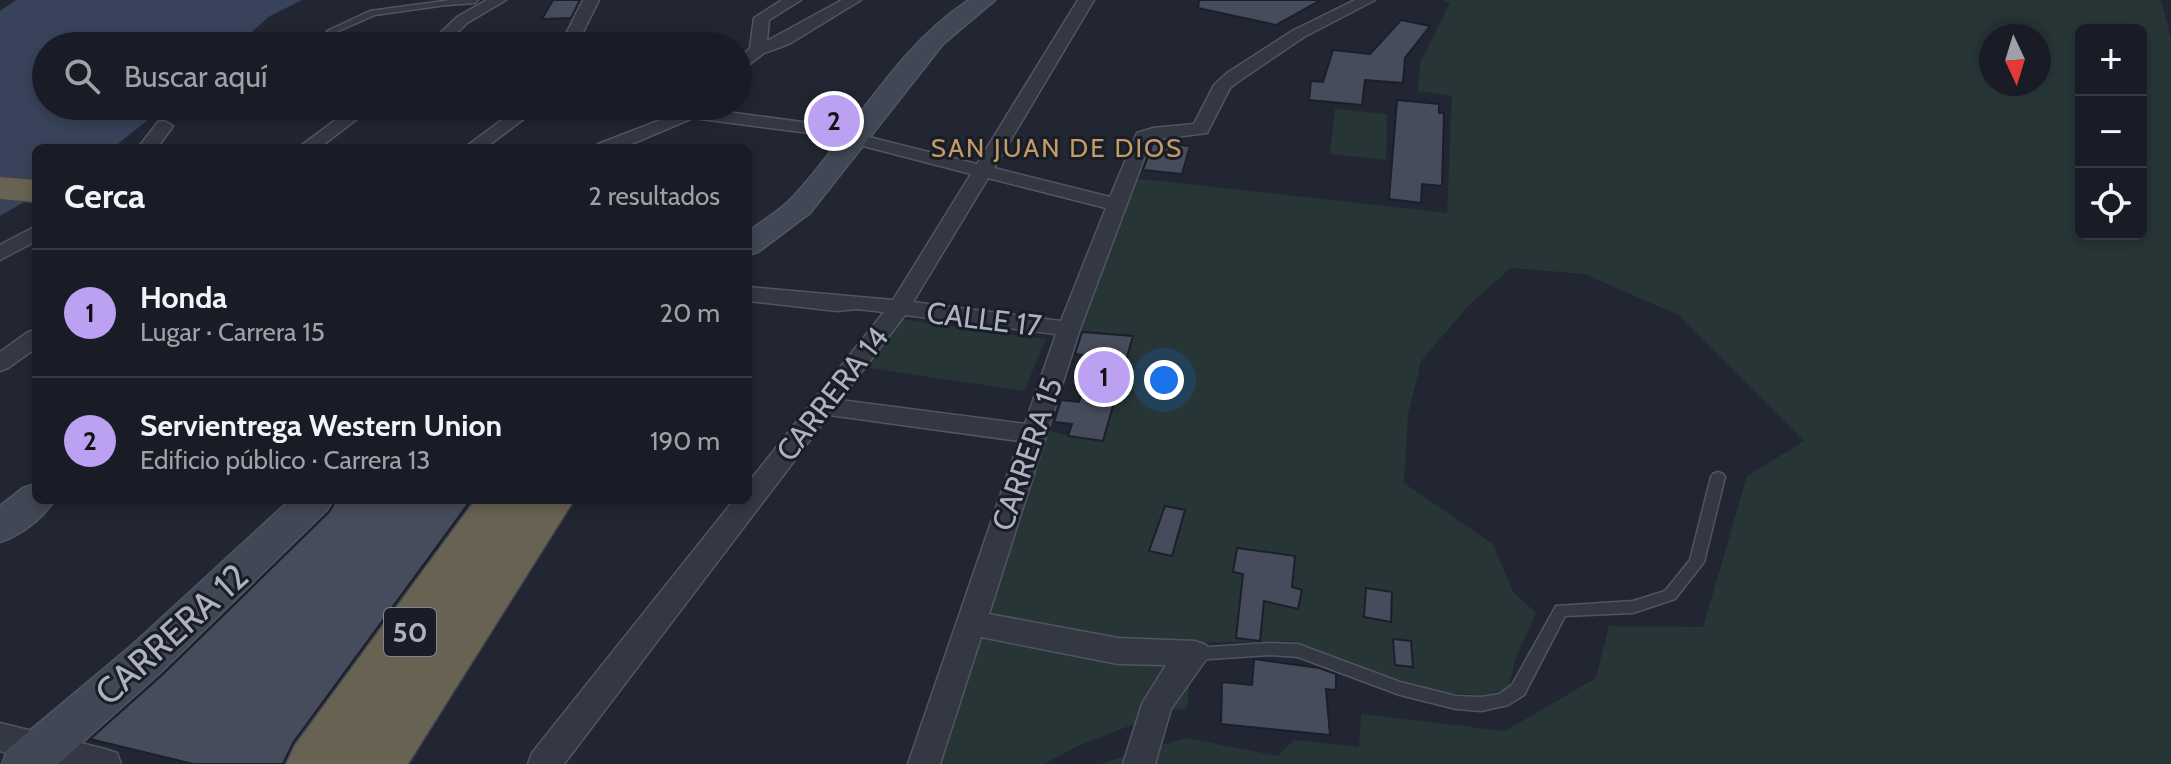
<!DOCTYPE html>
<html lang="es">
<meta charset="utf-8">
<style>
body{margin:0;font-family:Cabin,sans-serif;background:#22252e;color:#f1f3f6}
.controls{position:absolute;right:24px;top:24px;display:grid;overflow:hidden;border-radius:12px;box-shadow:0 4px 12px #0003}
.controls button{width:72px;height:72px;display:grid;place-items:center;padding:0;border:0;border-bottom:2px solid #373a43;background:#191c26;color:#f1f3f6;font:40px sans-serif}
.compass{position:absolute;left:1979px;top:24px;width:72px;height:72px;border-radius:50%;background:#191c26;box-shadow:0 4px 12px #0003;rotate:176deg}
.you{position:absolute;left:1164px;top:380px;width:28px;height:28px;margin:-20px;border:6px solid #fff;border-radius:50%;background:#1a73e8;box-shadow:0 0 0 12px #1a73e833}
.badge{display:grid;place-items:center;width:52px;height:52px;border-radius:50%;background:#bca0f2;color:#111;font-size:26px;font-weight:700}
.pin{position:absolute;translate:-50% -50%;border:4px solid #fff;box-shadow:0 2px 8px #0006}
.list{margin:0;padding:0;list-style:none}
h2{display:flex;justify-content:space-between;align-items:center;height:104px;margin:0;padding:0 32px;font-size:34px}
h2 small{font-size:26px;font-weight:400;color:#9fa1a7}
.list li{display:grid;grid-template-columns:52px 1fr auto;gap:24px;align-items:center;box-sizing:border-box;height:128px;padding:0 32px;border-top:2px solid #373a43}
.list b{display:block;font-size:30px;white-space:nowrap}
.list p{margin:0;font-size:26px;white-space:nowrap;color:#9fa1a7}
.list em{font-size:26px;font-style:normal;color:#9fa1a7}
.icon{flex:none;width:44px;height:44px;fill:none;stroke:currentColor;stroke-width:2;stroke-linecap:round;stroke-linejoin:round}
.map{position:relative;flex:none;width:2171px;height:764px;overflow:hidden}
.search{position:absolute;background:#191c26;box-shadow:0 4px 12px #0003;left:32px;top:32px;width:720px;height:88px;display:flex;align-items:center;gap:20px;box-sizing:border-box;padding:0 28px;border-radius:44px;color:#9fa1a7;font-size:30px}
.panel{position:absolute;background:#191c26;box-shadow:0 4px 12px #0003;left:32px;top:144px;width:720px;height:360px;border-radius:12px}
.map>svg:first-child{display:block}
.green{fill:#273537;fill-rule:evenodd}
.water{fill:#38425a}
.building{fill:#464c5b;stroke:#1b1f29;stroke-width:2}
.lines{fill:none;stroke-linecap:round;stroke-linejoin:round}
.lane-casing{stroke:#515561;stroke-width:3}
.street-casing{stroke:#515561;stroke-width:3}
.secondary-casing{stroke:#515561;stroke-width:3}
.highway-casing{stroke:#3e424d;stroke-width:3}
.lane{fill:#343843;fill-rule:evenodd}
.street{fill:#343843;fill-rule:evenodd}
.secondary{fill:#424755;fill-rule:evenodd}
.highway{fill:#686252;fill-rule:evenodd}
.labels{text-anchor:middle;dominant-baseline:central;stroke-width:6;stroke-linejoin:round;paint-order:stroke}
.far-neighbourhood-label{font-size:26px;letter-spacing:2px;fill:#c49b65;stroke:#191d27}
.shield{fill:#191d27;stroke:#818592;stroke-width:2}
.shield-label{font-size:28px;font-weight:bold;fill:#aeb2c0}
.street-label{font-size:30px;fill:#aeb2c0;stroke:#191d27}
.near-street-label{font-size:36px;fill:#aeb2c0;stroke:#191d27}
</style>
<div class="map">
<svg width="2171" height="764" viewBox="0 0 2171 764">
<rect width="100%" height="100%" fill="#212632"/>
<g class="green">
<path d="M1443 0H2161L2171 39V764H1099L1185 738 1278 756 1294 740 1359 747 1361 714 1505 731 1596 678 1609 626 1703 627 1747 476 1804 441 1678 315 1585 274 1511 268 1470 304 1421 361 1408 415 1404 483 1493 544 1513 592 1536 613 1516 658 1508 689 1482 695 1432 692 1294 641 1118 644 982 616 1043 429 1068 436 1104 441 1133 336 1075 331 1132 178 1447 213 1452 96 1418 91 1420 63 1450 3ZM2081 30H2141V234H2081ZM1991 36H2039V84H1991Z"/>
<path d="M1335 109 1387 114 1386 160 1330 154Z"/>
<path d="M900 319 1046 339 1024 391 862 367Z"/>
<path d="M976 634 1182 662 1189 688 1187 708 1165 712 1078 746 1044 764H933Z"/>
</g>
<path class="water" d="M16 0H302L270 16 236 46H46V106H165L113 148H36V195L0 216V11Z"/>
<g class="building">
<path d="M553 0H580L571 18 542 19Z"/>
<path d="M1199 0H1321L1276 25 1198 8Z"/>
<path d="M1401 20 1430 26 1405 58 1403 83 1365 80 1362 105 1309 100 1311 81 1323 82 1333 50 1370 54Z"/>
<path d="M1397 100 1439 104V113H1444L1442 186 1422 184 1421 203 1389 199Z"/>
<path d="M1153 143 1190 146 1182 174 1143 170Z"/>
<path d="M1082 332 1133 336 1103 441 1068 436 1072 424 1054 422 1061 400 1079 402 1093 356 1075 354Z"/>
<path d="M336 500H471L293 743 283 764H193L90 739 162 675 329 512Z"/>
<path d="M1165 506 1185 510 1172 556 1149 551Z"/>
<path d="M1237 548 1295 556 1292 587 1302 590 1298 609 1264 601 1260 641 1236 638 1243 574 1233 572Z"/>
<path d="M1366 588 1392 592 1391 622 1364 617Z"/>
<path d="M1393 639 1411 641 1413 667 1395 665Z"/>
<path d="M1254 659 1319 668 1336 674V690L1326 689 1330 735 1221 724 1222 682 1252 685Z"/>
</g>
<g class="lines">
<defs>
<g id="lane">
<path d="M451 0 457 2 453 4 375 15 334 33 327 31 370 11Z"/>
<path d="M1718 472 1723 474 1725 477 1704 562 1675 599 1633 613 1565 616 1524 695 1508 705 1481 711 1456 709 1400 695 1298 657 1269 655 1195 660 1190 658 1187 654 1190 650 1195 648 1269 643 1298 644 1400 682 1456 696 1481 697 1499 694 1512 685 1556 606 1633 601 1665 591 1690 560 1711 477 1713 474Z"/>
</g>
<g id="street">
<path d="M447 0H478L475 3 448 5Z"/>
<path d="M487 0H506L467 23 444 46H427L457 17Z"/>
<path d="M583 0H599L576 46H560Z"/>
<path d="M782 0H801L769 20 767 41 842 0H861L789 44 764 53 738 73V59L750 48 754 18Z"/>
<path d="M1078 0H1094L994 168 1110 197 1137 133 1153 128 1194 124 1214 85 1227 73 1292 31 1355 0H1375L1304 37 1239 81 1230 88 1207 133 1151 140 1080 329 989 614 1118 638 1195 641 1206 645 1210 654 1171 709 1155 764H1123L1142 704 1166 665 1118 664 981 637 940 764H908L1019 441 829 415 564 764H528L532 753 734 500H748V483L884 312 857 309 837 311 748 301V287L893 300 971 174 817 134 693 118 622 148H596L598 144 671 116 611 111 602 106 690 107 817 124 977 164ZM988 178 1106 208 1061 321 913 302ZM905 315 1056 334 1025 424 840 400Z"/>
<path d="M354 106H374L319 148H298Z"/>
<path d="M521 106H541L485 148H464Z"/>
<path d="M164 121 173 126 157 148H138L158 122Z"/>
<path d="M36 226V241L0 260V245Z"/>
<path d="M36 330V348L8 368 0 371V352L28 332Z"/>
<path d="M0 723 105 749 117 753 121 764H48L0 751Z"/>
</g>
<g id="secondary">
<path d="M969 0H995L943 44 810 213 758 252 748 255V232C762 221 780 211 792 198 852 134 895 48 969 0Z"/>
<path d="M36 484V500H54C44 518 19 536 0 542V506L23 488Z"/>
<path d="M290 500H333L327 510 160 673 58 764H2L8 749 130 647Z"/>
</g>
<g id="highway">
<path d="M0 177 36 180V202L0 199Z"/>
<path d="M475 500H574L408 764H286L295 745Z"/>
</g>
</defs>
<use href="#lane" class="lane-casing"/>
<use href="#street" class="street-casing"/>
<use href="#secondary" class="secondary-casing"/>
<use href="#highway" class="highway-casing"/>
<use href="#lane" class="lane"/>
<use href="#street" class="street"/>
<use href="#secondary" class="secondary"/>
<use href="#highway" class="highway"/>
</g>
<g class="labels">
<g class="far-neighbourhood-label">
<text x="1057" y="148">SAN JUAN DE DIOS</text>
</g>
<rect class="shield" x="384" y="608" width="52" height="48" rx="6"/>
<g class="shield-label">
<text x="410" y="632">50</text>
</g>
<g class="street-label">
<text transform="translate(984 319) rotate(7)">CALLE 17</text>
<text transform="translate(832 394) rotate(-52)">CARRERA 14</text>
<text transform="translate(1027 454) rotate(-71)">CARRERA 15</text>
</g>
<g class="near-street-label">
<text transform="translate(171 634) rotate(-42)">CARRERA 12</text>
</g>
</g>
</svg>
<div class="controls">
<button>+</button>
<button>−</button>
<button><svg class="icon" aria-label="locate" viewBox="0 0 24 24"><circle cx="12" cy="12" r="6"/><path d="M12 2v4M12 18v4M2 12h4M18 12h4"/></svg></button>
</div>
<svg class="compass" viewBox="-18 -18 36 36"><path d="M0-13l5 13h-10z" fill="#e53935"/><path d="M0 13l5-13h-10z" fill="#9fa1a7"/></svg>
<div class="you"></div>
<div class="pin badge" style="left:1104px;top:377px">1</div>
<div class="pin badge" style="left:834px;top:121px">2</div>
<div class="search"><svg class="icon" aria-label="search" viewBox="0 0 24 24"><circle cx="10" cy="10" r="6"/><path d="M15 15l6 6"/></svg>Buscar aquí</div>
<section class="panel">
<h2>Cerca<small>2 resultados</small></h2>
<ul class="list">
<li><span class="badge">1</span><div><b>Honda</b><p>Lugar · Carrera 15</p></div><em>20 m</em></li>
<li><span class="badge">2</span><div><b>Servientrega Western Union</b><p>Edificio público · Carrera 13</p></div><em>190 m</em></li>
</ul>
</section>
</div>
